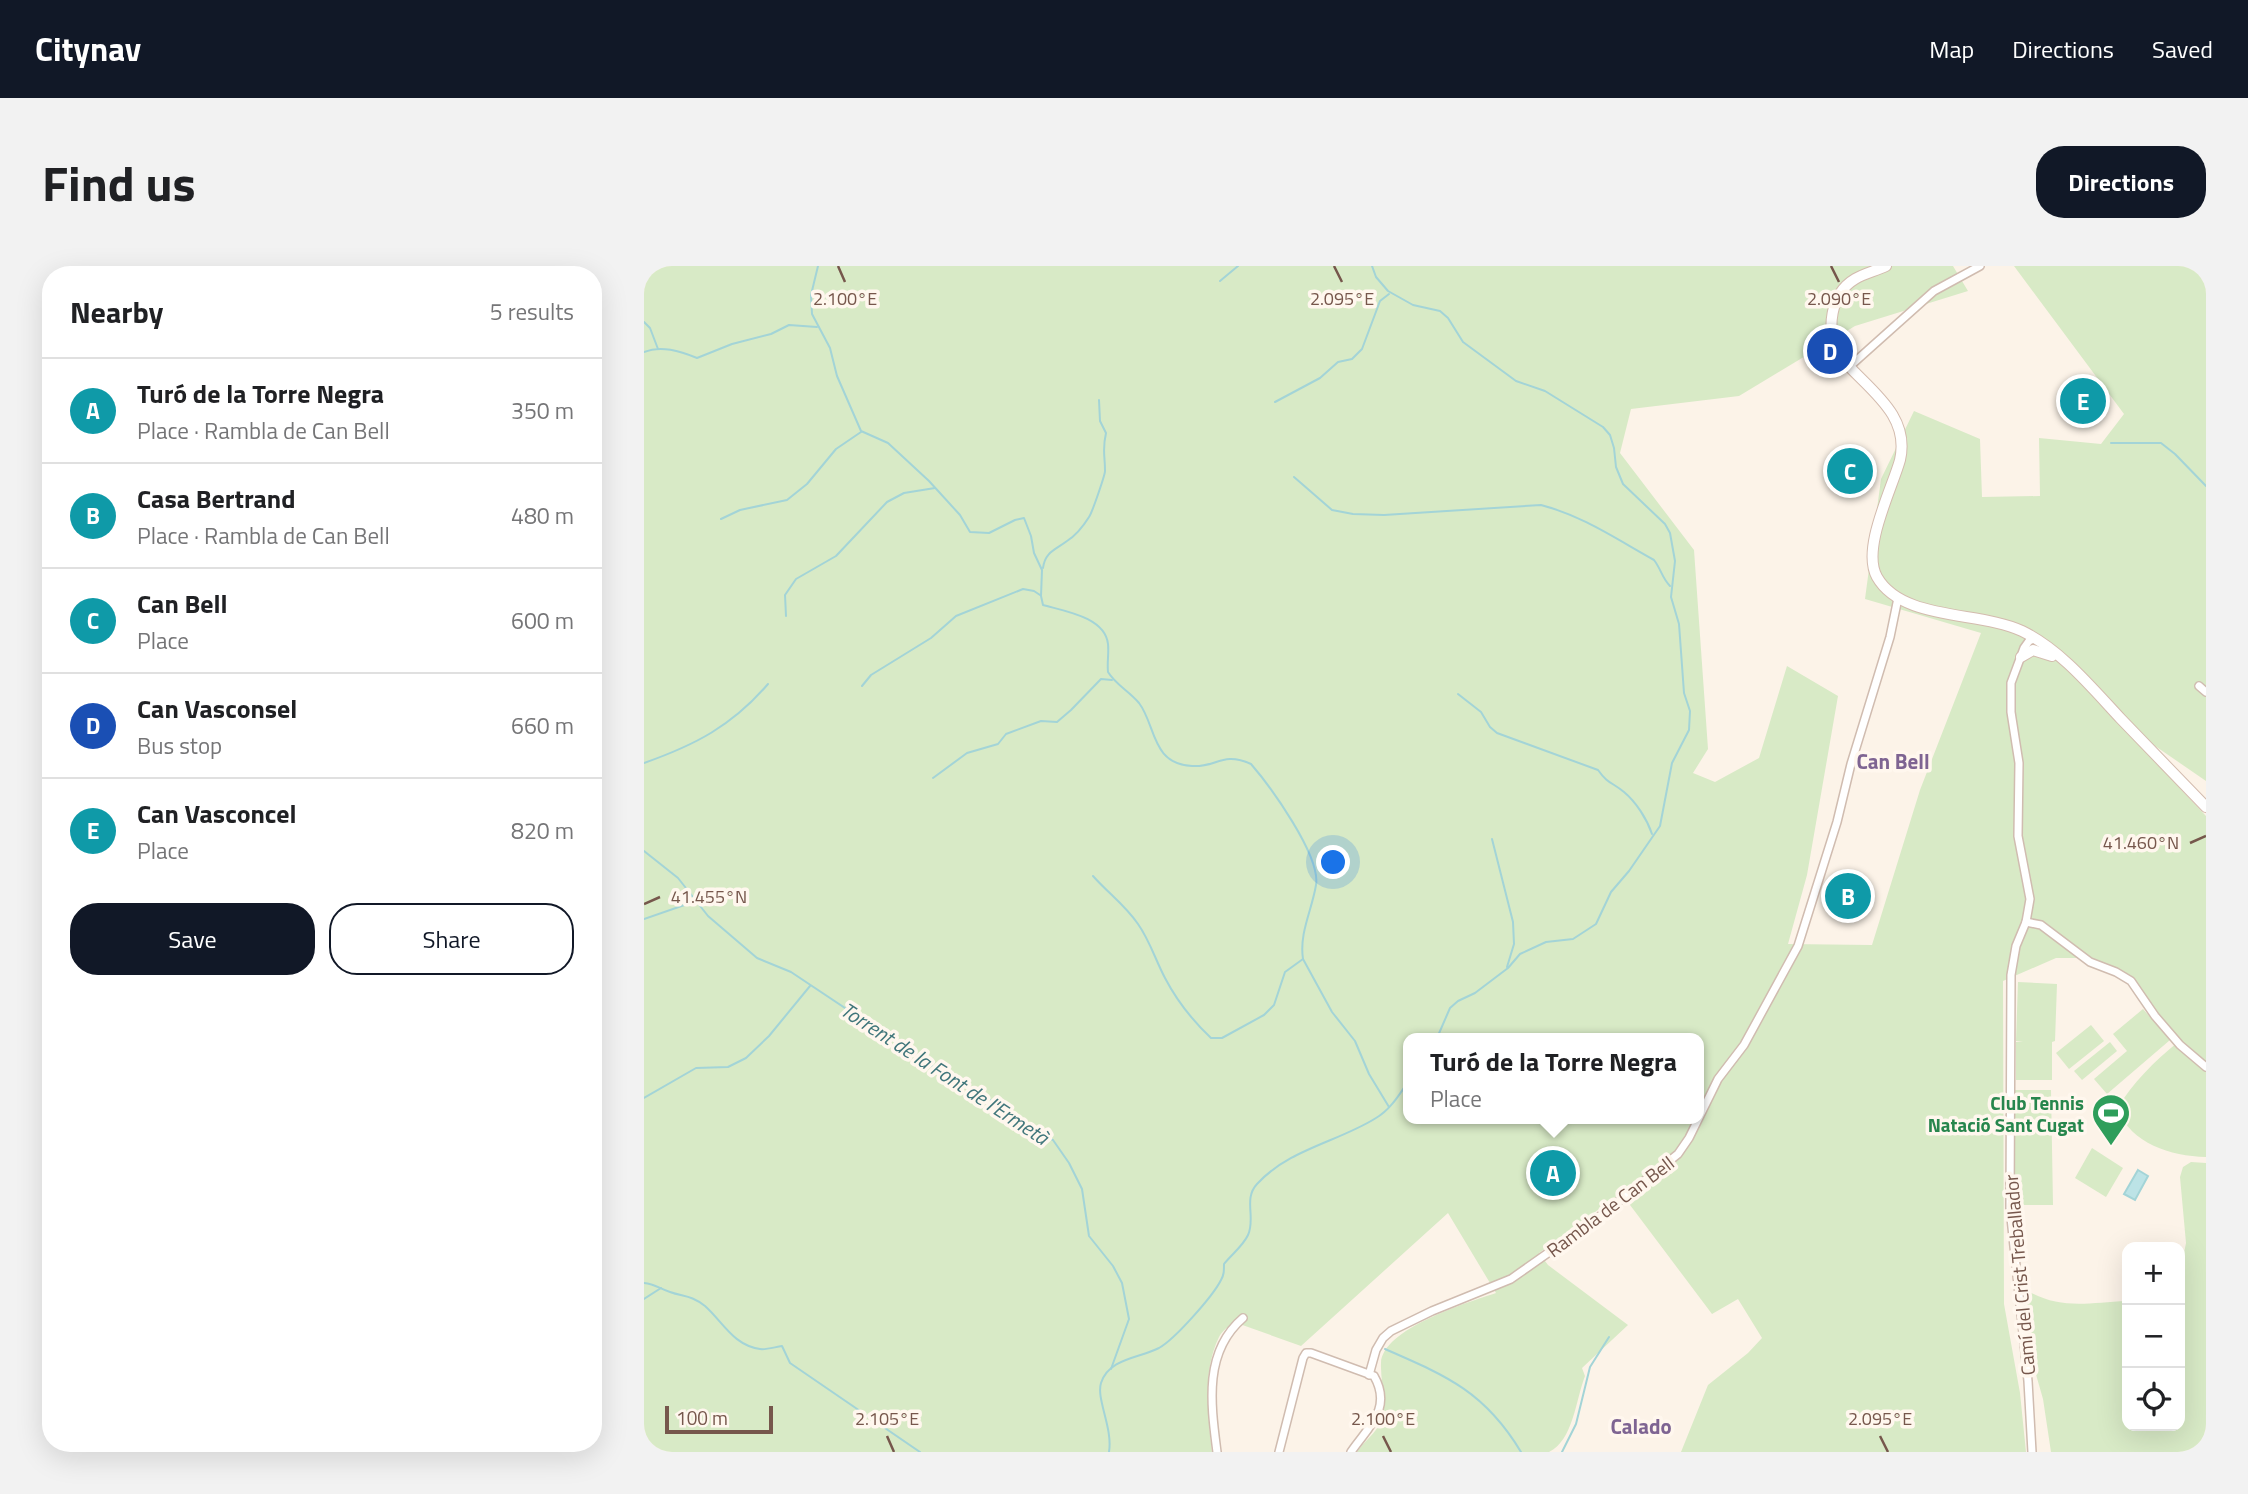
<!DOCTYPE html>
<meta charset="utf-8">
<style>
body{margin:0;font-family:"Titillium Web",sans-serif;background:#f2f2f2;color:#202124}
.controls{position:absolute;right:21px;bottom:21px;display:grid;overflow:hidden;border-radius:14px;box-shadow:0 7px 28px #0002}
.controls button{width:63px;height:63px;display:grid;place-items:center;padding:0;border:0;border-bottom:2px solid #e0e0e0;background:#fff;color:#202124;font:35px sans-serif}
.scale{position:absolute;left:21px;bottom:18px;width:108px;box-sizing:border-box;padding-left:7px;border:4px solid #76574c;border-top:0;font-size:19px;line-height:24px;white-space:nowrap;color:#76574c;-webkit-text-stroke:5px #fff7ee;paint-order:stroke}
.you{position:absolute;left:690px;top:597px;width:24px;height:24px;margin:-18px;border:5px solid #fff;border-radius:50%;background:#1a73e8;box-shadow:0 0 0 10px #1a73e833}
.badge{display:grid;place-items:center;width:46px;height:46px;border-radius:50%;background:#111827;color:#fff;font-size:23px;font-weight:700}
.pin{position:absolute;translate:-50% -50%;border:4px solid #fff;box-shadow:0 2px 7px #0006}
.popup{position:absolute;left:759px;top:767px;width:301px;height:91px;box-sizing:border-box;display:grid;place-content:center;border-radius:14px;background:#fff;filter:drop-shadow(0 2px 5px #0005);font-size:23px;white-space:nowrap;color:#757577}
.popup b{font-size:26px;color:#202124}
.popup::after{content:'';position:absolute;left:50%;top:100%;margin-left:-14px;border:14px solid transparent;border-top-color:#fff}
.list{margin:0;padding:0;list-style:none}
h2{display:flex;justify-content:space-between;align-items:center;height:91px;margin:0;padding:0 28px;font-size:30px}
h2 small{font-size:23px;font-weight:400;color:#757577}
.list li{display:grid;grid-template-columns:46px 1fr auto;gap:21px;align-items:center;box-sizing:border-box;height:105px;padding:0 28px;border-top:2px solid #e0e0e0}
.list b{display:block;font-size:26px;white-space:nowrap}
.list p{margin:0;font-size:23px;white-space:nowrap;color:#757577}
.list em{font-size:23px;font-style:normal;color:#757577}
.actions{display:flex;gap:14px;padding:21px 28px}
.actions a{flex:1;padding:16px 0;border:2px solid #111827;border-radius:28px;text-align:center;font-size:24px;color:#111827}
.actions .main{background:#111827;color:#fff}
.icon{flex:none;width:38px;height:38px;fill:none;stroke:currentColor;stroke-width:2;stroke-linecap:round;stroke-linejoin:round}
.map{position:relative;flex:none;width:1562px;height:1186px;overflow:hidden;border-radius:28px}
header{display:flex;align-items:center;gap:42px;box-sizing:border-box;height:98px;padding:0 35px;background:#111827;color:#fff}
header strong{font-size:33px}
nav{display:flex;gap:38px;margin-inline-start:auto;font-size:24px}
.intro{display:flex;align-items:center;justify-content:space-between;box-sizing:border-box;height:168px;padding:0 42px}
h1{margin:0;font-size:49px}
.button{padding:18px 32px;border-radius:28px;background:#111827;color:#fff;font-size:24px;font-weight:700}
main{display:flex;gap:42px;padding:0 42px}
aside{flex:1;background:#fff;border-radius:28px;box-shadow:0 7px 28px #0002}
.map>svg:first-child{display:block}
.green{fill:#d8eac6;fill-rule:evenodd}
.water{fill:#bce3e6;stroke:#a3d4d7;stroke-width:2}
.lines{fill:none;stroke-linecap:round;stroke-linejoin:round}
.stream{stroke:#a3d4d7;stroke-width:2}
.minor-casing{stroke:#d0bcb0;stroke-width:10}
.secondary-casing{stroke:#d3bbae;stroke-width:12}
.minor{stroke:#fff;stroke-width:7}
.secondary{stroke:#fff;stroke-width:10}
.ticks{fill:none;stroke:#76574c;stroke-width:2.5}
.labels{text-anchor:middle;dominant-baseline:central;stroke-width:7;stroke-linejoin:round;paint-order:stroke}
.leisure-label{font-size:19px;font-weight:bold;fill:#27864d;stroke:#fff7ee;text-anchor:end}
.street-label{font-size:19px;fill:#76574c;stroke:#fff7ee}
.neighbourhood-label{font-size:21px;font-weight:bold;fill:#7e6492;stroke:#fff7ee}
.water-label{font-size:21px;font-style:italic;fill:#40767b;stroke:#fff7ee}
.ticks-label{font-size:18px;text-anchor:middle;fill:#76574c;stroke:#fff7ee;stroke-width:7;stroke-linejoin:round;paint-order:stroke}
</style>
<header>
<strong>Citynav</strong>
<nav><a>Map</a><a>Directions</a><a>Saved</a></nav>
</header>
<div class="intro"><h1>Find us</h1><a class="button">Directions</a></div>
<main>
<aside>
<h2>Nearby<small>5 results</small></h2>
<ul class="list">
<li><span class="badge" style="background:#0f9aa8">A</span><div><b>Turó de la Torre Negra</b><p>Place · Rambla de Can Bell</p></div><em>350 m</em></li>
<li><span class="badge" style="background:#0f9aa8">B</span><div><b>Casa Bertrand</b><p>Place · Rambla de Can Bell</p></div><em>480 m</em></li>
<li><span class="badge" style="background:#0f9aa8">C</span><div><b>Can Bell</b><p>Place</p></div><em>600 m</em></li>
<li><span class="badge" style="background:#1a4fb4">D</span><div><b>Can Vasconsel</b><p>Bus stop</p></div><em>660 m</em></li>
<li><span class="badge" style="background:#0f9aa8">E</span><div><b>Can Vasconcel</b><p>Place</p></div><em>820 m</em></li>
</ul>
<div class="actions"><a class="main">Save</a><a>Share</a></div>
</aside>
<div class="map">
<svg width="1562" height="1186" viewBox="0 0 1562 1186">
<rect width="100%" height="100%" fill="#fcf3e8"/>
<g class="green">
<path d="M0 0H1309L1324 25 1211 60 1095 130 987 143 976 187 1050 284 1064 483 1049 507 1071 516 1115 492 1143 400 1194 430 1163 609 1144 678 1228 679 1276 524 1337 367 1221 333 1237 213 1270 145 1336 173 1338 231 1396 230 1395 172 1457 178 1480 148 1370 0H1562V515L1469 451 1562 550V891C1526 890 1488 878 1473 843 1489 816 1510 796 1534 776L1487 715 1446 696 1450 692H1412L1359 715 1360 1038 1376 1127 1382 1186H1037L1064 1119 1104 1087 1118 1072 1094 1033 1068 1048 977 927 895 987 904 999 984 1059 938 1102 941 1110C932 1133 929 1175 905 1186H713C719 1177 728 1170 734 1161 746 1141 736 1119 737 1097 738 1063 824 1036 852 1027L804 947 657 1080 590 1056C585 1060 578 1065 575 1071 558 1106 564 1149 568 1186H0ZM764 772H1054V853H764Z"/>
<path d="M1374 716 1413 718 1411 775 1408 776V814H1372V776L1379 775H1372Z"/>
<path d="M1499 743 1526 774 1463 828 1450 813 1483 785 1469 768Z"/>
<path d="M1447 759 1460 775 1425 803 1412 787Z"/>
<path d="M1466 776 1473 785 1438 814 1430 805Z"/>
<path d="M1371 824H1407L1409 939H1376C1365 916 1371 852 1371 824Z"/>
<path d="M1448 882 1479 902 1462 931 1431 912Z"/>
<path d="M1547 896 1562 897V1186H1407L1399 1133 1389 1098 1374 1019C1412 1045 1439 1037 1483 1035V1160H1536V994L1540 987 1542 977 1536 911 1539 901Z"/>
</g>
<path class="water" d="M1494 904 1504 910 1491 934 1480 928Z"/>
<g class="lines">
<g class="stream">
<path d="M174 0 167 29 168 48 186 82 193 110 217 165 244 177 285 215 316 249 326 266 345 267 371 254 380 252 387 270 390 287 398 304 397 330 399 339C420 345 461 351 464 378 465 387 463 396 464 406 472 419 485 425 495 437 512 459 507 498 548 500 572 502 578 485 607 498 626 520 677 590 672 619 668 644 655 667 659 693L688 746 711 775 725 808 745 841"/>
<path d="M728 0 732 11 744 25 769 39 796 45 804 52 819 76 872 115 901 125 959 161 966 169 970 182 972 201 979 218 1021 258 1026 267 1031 295 1027 331 1035 358 1040 427 1046 445 1045 464 1028 497 1016 560 985 605 967 626 952 658 929 673 902 676 876 688 864 702 831 727 814 735 806 742 793 772"/>
<path d="M576 15 594 0"/>
<path d="M0 56 6 62 14 83"/>
<path d="M0 86C17 79 36 85 53 92L88 78 127 68 145 59 173 61"/>
<path d="M631 136 676 112 694 96 708 93 718 83 736 35 745 28"/>
<path d="M1467 177H1517L1531 188 1562 220"/>
<path d="M650 211 688 244 709 248 740 249 897 239C939 250 972 273 1010 294 1017 303 1018 312 1026 320"/>
<path d="M77 253 96 244 143 234 163 218 192 183 217 166"/>
<path d="M399 302C401 286 411 284 423 275 431 270 440 259 445 251 448 247 461 209 461 205 461 188 458 184 462 167L456 155 455 134"/>
<path d="M142 350 141 329 152 313 192 290 243 236 260 227 291 222"/>
<path d="M218 420 227 409 287 372 312 350 379 323 390 325 396 329"/>
<path d="M814 428 837 446 846 461 853 467 954 504C964 518 968 516 980 526 992 536 1003 553 1008 568"/>
<path d="M0 497C51 479 88 460 124 418"/>
<path d="M289 512 323 487 354 478 362 468 397 455 413 456 427 444 457 413 468 414"/>
<path d="M848 573 869 656 870 678 863 701"/>
<path d="M0 585 34 612 64 650 113 692 147 706 297 806 350 836 382 861 409 874 425 897 438 923 445 970 469 1000 478 1017 485 1053 467 1103"/>
<path d="M449 610C464 627 481 639 494 658 506 675 511 693 521 712 533 735 549 755 567 772H578L620 749 630 739 641 706 659 693"/>
<path d="M0 653 52 635"/>
<path d="M0 832 52 802 84 801 102 792 125 770 166 720"/>
<path d="M0 1017C11 1018 16 1023 26 1026 40 1031 47 1029 61 1040 79 1056 89 1079 116 1083 122 1084 131 1081 138 1080L146 1097 276 1186"/>
<path d="M0 1033 17 1022"/>
<path d="M741 1083C803 1110 841 1126 877 1186"/>
<path d="M465 1186C469 1162 452 1133 457 1117 465 1092 496 1092 515 1082 531 1073 569 1030 577 1014 580 1009 580 1005 580 998 587 989 599 980 604 969 612 952 599 933 613 918 645 883 694 876 732 852 746 844 755 829 764 816"/>
<path d="M918 1186 932 1158 946 1101 965 1071"/>
</g>
<defs>
<g id="minor">
<path d="M1205 101 1290 25 1336 0"/>
<path d="M1555 420 1562 426"/>
<path d="M1382 656 1397 659 1446 696 1472 706 1487 715 1511 750 1536 779 1562 801"/>
<path d="M725 1109 732 1084 739 1072 747 1065 788 1045 867 1013 955 951 1034 888 1045 872 1074 813 1100 779 1154 680 1193 556 1207 498 1246 371 1254 332"/>
<path d="M573 1186C567 1139 559 1086 599 1052"/>
<path d="M635 1186 659 1092 662 1087H667L730 1110C749 1143 723 1162 707 1186"/>
<path d="M1388 1186 1384 1115 1366 942 1367 709 1372 680 1382 656 1386 633 1374 570 1375 497 1367 446V417L1380 382 1385 375 1391 372"/>
</g>
<g id="secondary">
<path d="M1242 0C1232 5 1221 7 1211 13 1186 28 1182 64 1194 88 1220 121 1267 146 1256 194 1248 223 1217 283 1233 311 1258 355 1336 345 1378 365 1417 384 1448 422 1477 453 1505 482 1534 512 1562 541"/>
<path d="M1377 391 1389 384 1408 390"/>
</g>
</defs>
<use href="#minor" class="minor-casing"/>
<use href="#secondary" class="secondary-casing"/>
<use href="#minor" class="minor"/>
<use href="#secondary" class="secondary"/>
</g>
<path class="ticks" d="M194 0 201 16M690 0 698 16M1187 0 1195 16M1546 577 1562 570M0 638 16 631M243 1170 250 1186M739 1170 747 1186M1236 1170 1244 1186"/>
<defs>
<symbol id="stadium-pin" viewBox="-11 -11 22 30"><path d="M0 17L-7.5 6A9.5 9.5 0 1 1 7.5 6Z" fill="#2e9e5b" stroke="#fff7ee"/><path d="M0-5a6.5 5 0 1 0 0 10a6.5 5 0 1 0 0-10ZM-3.5-1.8h7v3.6h-7Z" fill="#fff"/></symbol>
</defs>
<g fill-rule="evenodd">
<use href="#stadium-pin" x="1445" y="825" width="44" height="60"/>
</g>
<g class="labels">
<g class="leisure-label">
<text x="1440" y="836">Club Tennis<tspan x="1440" dy="22">Natació Sant Cugat</tspan></text>
</g>
<g class="street-label">
<text transform="translate(966 940) rotate(-37)">Rambla de Can Bell</text>
<text transform="translate(1375 1009) rotate(-95)">Camí del Crist Treballador</text>
</g>
<g class="neighbourhood-label">
<text x="1249" y="495">Can Bell</text>
<text x="997" y="1160">Calado</text>
</g>
<g class="water-label">
<text transform="translate(301 807) rotate(33)">Torrent de la Font de l'Ermetà</text>
</g>
</g>
<g class="ticks-label">
<text x="201" y="39">2.100°E</text>
<text x="698" y="39">2.095°E</text>
<text x="1195" y="39">2.090°E</text>
<text x="1497" y="583">41.460°N</text>
<text x="65" y="637">41.455°N</text>
<text x="243" y="1159">2.105°E</text>
<text x="739" y="1159">2.100°E</text>
<text x="1236" y="1159">2.095°E</text>
</g>
</svg>
<div class="controls">
<button>+</button>
<button>−</button>
<button><svg class="icon" aria-label="locate" viewBox="0 0 24 24"><circle cx="12" cy="12" r="6"/><path d="M12 2v4M12 18v4M2 12h4M18 12h4"/></svg></button>
</div>
<div class="scale">100 m</div>
<div class="you"></div>
<div class="pin badge" style="left:909px;top:907px;background:#0f9aa8">A</div>
<div class="popup"><b>Turó de la Torre Negra</b>Place</div>
<div class="pin badge" style="left:1204px;top:630px;background:#0f9aa8">B</div>
<div class="pin badge" style="left:1206px;top:205px;background:#0f9aa8">C</div>
<div class="pin badge" style="left:1186px;top:85px;background:#1a4fb4">D</div>
<div class="pin badge" style="left:1439px;top:135px;background:#0f9aa8">E</div>
</div>
</main>
